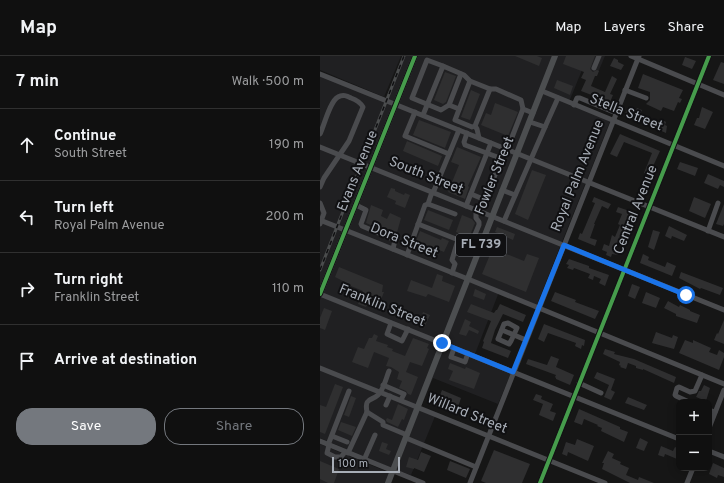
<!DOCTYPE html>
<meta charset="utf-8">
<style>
body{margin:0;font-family:Overpass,sans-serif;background:#191919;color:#f1f3f6}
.controls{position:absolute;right:12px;bottom:12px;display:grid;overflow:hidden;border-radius:8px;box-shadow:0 2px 10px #0003}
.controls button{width:36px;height:36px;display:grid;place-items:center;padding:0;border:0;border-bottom:1px solid #303030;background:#101010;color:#f1f3f6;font:20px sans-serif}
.scale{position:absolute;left:12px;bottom:10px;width:68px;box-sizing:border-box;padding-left:4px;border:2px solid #a7adb6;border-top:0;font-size:11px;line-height:14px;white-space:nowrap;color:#a7adb6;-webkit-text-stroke:3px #101012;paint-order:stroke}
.stop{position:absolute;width:12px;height:12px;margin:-9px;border:3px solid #1a73e8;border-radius:50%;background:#fff}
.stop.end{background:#1a73e8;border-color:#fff;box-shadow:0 1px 4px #0008}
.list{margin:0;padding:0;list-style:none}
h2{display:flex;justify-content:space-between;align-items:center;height:52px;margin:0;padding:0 16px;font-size:17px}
h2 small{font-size:13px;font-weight:400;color:#9c9d9f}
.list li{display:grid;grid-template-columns:26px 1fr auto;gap:12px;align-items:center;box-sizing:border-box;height:72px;padding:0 16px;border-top:1px solid #303030}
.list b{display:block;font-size:15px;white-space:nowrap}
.list p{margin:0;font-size:13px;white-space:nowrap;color:#9c9d9f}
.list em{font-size:13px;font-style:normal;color:#9c9d9f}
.actions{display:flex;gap:8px;padding:12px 16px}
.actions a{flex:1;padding:9px 0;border:1px solid #74787e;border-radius:16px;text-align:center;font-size:14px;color:#74787e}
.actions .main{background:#74787e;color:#fff}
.icon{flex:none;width:22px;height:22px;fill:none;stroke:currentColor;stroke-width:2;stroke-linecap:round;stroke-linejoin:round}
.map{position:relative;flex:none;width:404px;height:427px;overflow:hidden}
header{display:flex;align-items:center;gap:24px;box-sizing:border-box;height:56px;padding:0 20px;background:#101010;border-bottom:1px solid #303030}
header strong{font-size:19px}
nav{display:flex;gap:22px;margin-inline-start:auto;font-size:14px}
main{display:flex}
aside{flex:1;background:#101010}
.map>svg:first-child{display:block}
.built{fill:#202022}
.building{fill:#2f2f30}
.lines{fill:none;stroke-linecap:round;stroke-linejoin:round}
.minor{stroke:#4a4b4e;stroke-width:5}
.major{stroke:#4c4e50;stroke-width:6}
.rail-casing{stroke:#4a4c4d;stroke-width:3}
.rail{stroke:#101012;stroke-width:1.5;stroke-dasharray:4.5;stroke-linecap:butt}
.cycleway-casing{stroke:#101012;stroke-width:6}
.cycleway{stroke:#469c4c;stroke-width:4}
.route{stroke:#1a73e8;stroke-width:5}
.labels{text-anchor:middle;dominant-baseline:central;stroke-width:4;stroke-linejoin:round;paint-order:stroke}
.shield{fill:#101012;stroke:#7a7e85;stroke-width:1}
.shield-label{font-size:13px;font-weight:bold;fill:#a7adb6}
.street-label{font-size:14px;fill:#a7adb6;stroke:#101012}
</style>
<header>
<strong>Map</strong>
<nav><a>Map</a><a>Layers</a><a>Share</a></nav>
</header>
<main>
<aside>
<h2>7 min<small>Walk · 500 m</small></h2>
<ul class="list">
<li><svg class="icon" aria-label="ahead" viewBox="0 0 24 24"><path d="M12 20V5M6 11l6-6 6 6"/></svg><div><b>Continue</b><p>South Street</p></div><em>190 m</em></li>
<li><svg class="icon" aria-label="left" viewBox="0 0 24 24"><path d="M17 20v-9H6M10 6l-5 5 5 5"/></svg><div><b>Turn left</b><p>Royal Palm Avenue</p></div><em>200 m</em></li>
<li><svg class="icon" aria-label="right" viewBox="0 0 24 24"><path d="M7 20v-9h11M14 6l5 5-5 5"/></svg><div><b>Turn right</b><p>Franklin Street</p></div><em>110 m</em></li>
<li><svg class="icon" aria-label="arrive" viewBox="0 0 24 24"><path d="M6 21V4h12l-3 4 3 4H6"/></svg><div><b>Arrive at destination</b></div></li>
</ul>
<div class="actions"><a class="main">Save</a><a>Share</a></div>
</aside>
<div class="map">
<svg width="404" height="427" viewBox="0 0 404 427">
<rect width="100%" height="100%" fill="#161616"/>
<g class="built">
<path d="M0 0H81L64 41 0 14Z"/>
<path d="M83 0H92L0 231V17L66 42Z"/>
<path d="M97 0H233L72 412 0 382V244Z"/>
<path d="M238 0H285L277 19 262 14 249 46 291 63 216 251 179 236 155 298 192 315 178 348 113 322 101 351 116 358 91 419 76 414Z"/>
<path d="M0 388 70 417 65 427H0Z"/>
</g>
<g class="building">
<path d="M195 0H217L222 2 219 10Z"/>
<path d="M246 0H275L270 13 273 16 277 14 279 15 277 20H275L271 30 285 36 292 20 297 23 290 38 293 39 290 46 261 35 266 24 261 22 264 16 243 8Z"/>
<path d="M365 1 376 5 372 13 362 9Z"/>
<path d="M294 2 298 4V6L304 9 301 14 290 10Z"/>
<path d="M401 6 404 7V28L393 24Z"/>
<path d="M125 16 136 20 126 46 123 48 114 44Z"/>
<path d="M323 18 363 34 359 42 362 43 360 47 358 46 354 55 343 51 341 55 326 48 330 44V36L318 32Z"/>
<path d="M237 24 253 30 250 39 234 32Z"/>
<path d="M151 34 160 38 150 64 141 61Z"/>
<path d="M175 47 198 56 188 80 161 69 166 57 171 59Z"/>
<path d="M308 51 316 54 317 52 322 54 320 58 312 56 309 62 304 60Z"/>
<path d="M382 51 393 56 385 73 374 69 377 62H379Z"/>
<path d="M340 63 346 66 345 69 347 70 346 77 335 72Z"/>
<path d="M99 64 131 76 125 92 93 79Z"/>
<path d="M300 78 340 95 329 119 324 117 332 97 304 86 297 101 290 98Z"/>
<path d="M87 85 122 100 118 110 83 95Z"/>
<path d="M137 91 161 101 148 130 149 131 145 143 128 136 139 109 131 106Z"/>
<path d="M360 106 378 112 375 120 357 113Z"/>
<path d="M212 114 226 119 208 164 195 158Z"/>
<path d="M388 118 404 125V131L400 129 398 133 384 127Z"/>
<path d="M71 132 75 133V135L84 139 85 137 90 139 85 152 75 148 76 145 67 141Z"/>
<path d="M274 141 291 148 288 153 282 150 274 168H275L270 182 277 184 275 190 258 183 260 177 262 178 265 171 275 147 272 146Z"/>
<path d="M374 141 391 148 385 162 369 155Z"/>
<path d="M404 148V168L403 170 396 168Z"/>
<path d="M51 149 63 154 61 160 67 163 70 157 81 162 76 180 46 167Z"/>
<path d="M298 151 315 157 313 163 310 162 304 176 297 193 300 194 298 199 292 198 291 201 286 199 287 196 282 194 284 188 289 190 292 179 295 181 300 169 298 168 302 158 296 156Z"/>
<path d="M108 154 133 164 129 174 104 164Z"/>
<path d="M142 159 152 163 155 167 149 182 136 176Z"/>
<path d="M349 170 367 179 364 185 352 180 351 183 345 180Z"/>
<path d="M177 171 195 178 193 184 175 176Z"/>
<path d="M333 174 340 176 334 194 328 191Z"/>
<path d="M100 175 121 184 122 182 129 185 124 196 96 185Z"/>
<path d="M174 189 185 194 184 197 204 205 207 198 219 202 206 236 162 218Z"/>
<path d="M323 198 329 201 328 204 345 211 347 206 356 210 352 220 320 207Z"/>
<path d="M249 203 269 210V212L289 219 285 230 279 227 281 223 274 220 273 224 268 222 270 218 254 212 253 214 247 212 249 209 246 208Z"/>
<path d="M19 211 63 229 62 236H64L57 254 47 249 46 251 38 248 43 235 31 230 28 237 22 234 25 226 15 221Z"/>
<path d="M361 216 403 232 400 239 381 232 380 233 359 222Z"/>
<path d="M117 218 123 220 122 225 135 230 129 246 108 238 106 241 87 235 91 224 112 232Z"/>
<path d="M312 228 320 231 315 243 308 240Z"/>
<path d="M155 233 166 238 164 244 153 240Z"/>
<path d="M235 236 256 244 255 246 279 255 275 263 231 245Z"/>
<path d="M326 236 340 242 336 252 322 247Z"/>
<path d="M348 245 359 251 360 249 370 254V255L380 259 377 267 356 260V258L344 252Z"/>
<path d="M151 248 174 257 176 254H177L180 248 206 259 203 266 183 258 175 274 171 287 191 295 188 302 162 292 164 286 163 285 171 265 147 256Z"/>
<path d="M4 252 12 255 5 274 0 272V262Z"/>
<path d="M103 256 110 259 104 272 98 269Z"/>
<path d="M145 263 151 266 149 270 159 275 158 278 149 274 146 280 139 278Z"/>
<path d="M404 264V288L394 284 397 277 398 278Z"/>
<path d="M224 268 265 284 264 290 262 289 261 293 255 290 256 287 228 277 224 286 218 283Z"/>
<path d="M336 276 352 282 353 279 358 281 354 293 332 287Z"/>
<path d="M54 278 58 280 56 285 68 289 67 291 73 293 72 295 85 300 93 282 109 288 107 292 109 293 102 310 90 306 86 316 98 321 91 339 88 338 86 335 79 332 82 325 77 323 79 316 71 311 66 310 69 302 54 296 48 312 32 306 38 291 44 293 49 282H52Z"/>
<path d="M365 284 373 287V284L391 292 389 296 397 299 399 294 404 297V301L399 314 359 297Z"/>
<path d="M285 293 295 296 294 298 314 303 356 321 354 327 323 313V314L316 312V310L308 307 306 313 300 311 301 310 299 309 300 306 283 298Z"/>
<path d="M231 300 239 303 236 311 254 319 250 329 236 323V322L235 321 236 319 206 308 208 303 227 309Z"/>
<path d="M130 307 145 313 146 311 160 317 154 333 129 324 133 315 128 313Z"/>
<path d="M277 316 295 323 291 334 295 336 291 344 284 341 289 329 274 322Z"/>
<path d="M15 328 23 331 5 378 0 376V349L6 351Z"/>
<path d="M384 329 390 332 386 345 376 341 379 335H381Z"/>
<path d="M122 334 141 342 138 351 124 345 121 352 113 349 116 341 119 342Z"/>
<path d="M216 338 222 340 221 343 233 348 230 355 236 357 233 365 219 359 223 348 213 344Z"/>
<path d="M31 340 36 342 29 361 24 359Z"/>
<path d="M308 341 327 349 324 354 305 347Z"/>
<path d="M78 348 88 353 84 364 82 363 78 371 67 366 66 364 67 362 72 364Z"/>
<path d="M259 353 300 371V373L308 376 304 386 281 375 282 372 277 370 278 369 264 363 262 369 254 366Z"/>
<path d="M21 366 36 371 32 380 18 374Z"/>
<path d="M320 382 328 386 324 395 316 392Z"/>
<path d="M257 383 274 390 268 405 248 396 247 400 242 398 246 386 255 389Z"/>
<path d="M62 386 68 388 66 393 71 395 69 399 59 395Z"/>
<path d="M341 390 353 395 355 391 359 393 357 403 345 398 344 401 338 399Z"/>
<path d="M174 394 210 408 202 427H166L161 425Z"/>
<path d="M288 395 294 398 292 402 301 406 300 408 309 412 306 419 318 424 319 421 334 427H310L282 413 284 407H282Z"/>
<path d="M101 396 111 400 104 416 94 412V413L86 411 89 401 98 404Z"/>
<path d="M0 405 19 413 14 427H8L0 423Z"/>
<path d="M130 405 150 413 146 422 127 414Z"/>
<path d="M393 407 404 412V421L398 419 397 422 389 418Z"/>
</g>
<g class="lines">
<g class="minor">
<path d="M311 0 404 39"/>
<path d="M123 10 107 4 92 42 121 54 129 49 139 53"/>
<path d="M274 12 279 0"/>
<path d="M0 18 404 181"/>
<path d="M170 33H176L201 44 203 53 213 57"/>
<path d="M305 34 326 42"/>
<path d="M222 35 404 110"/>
<path d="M129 49 141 18"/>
<path d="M254 49 257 42H260L296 57"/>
<path d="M95 56 85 80 129 98"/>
<path d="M103 59 123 10 144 19 150 25 170 33 155 70 152 71 135 64 150 25"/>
<path d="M210 66 225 71 238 42"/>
<path d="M155 70 157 73 159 82"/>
<path d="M147 77 144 86 145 89 180 102 181 104 166 141 163 143 151 138"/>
<path d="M0 78C4 70 10 45 18 41 23 38 27 40 31 42 37 44 40 46 43 51L29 85 4 122 0 131"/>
<path d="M0 91 404 254"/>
<path d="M187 94 203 53"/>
<path d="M182 134 195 139"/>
<path d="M113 137 139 74"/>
<path d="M0 147 4 157 0 168"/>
<path d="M108 148 112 136"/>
<path d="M36 149 46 154 41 168 42 170 75 184 73 193"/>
<path d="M146 150 171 87"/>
<path d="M159 155 163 143"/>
<path d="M0 164 148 223 404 328"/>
<path d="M184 165 225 71"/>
<path d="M98 168 136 183 159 194"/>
<path d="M388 175 398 147"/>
<path d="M150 190 159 169V166L156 162V153"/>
<path d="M87 199 105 149 108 148 135 158"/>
<path d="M132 217 135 208 132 204 138 184"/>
<path d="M0 238 359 383"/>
<path d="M71 267 67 278 82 285 88 273"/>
<path d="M188 267 197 272 191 285 189 288 178 283 184 268Z"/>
<path d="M182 274 206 284"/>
<path d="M134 292 131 301 145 306 148 297"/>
<path d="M0 312 285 427"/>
<path d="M69 315C66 322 64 333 58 339 52 345 44 341 47 356L63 366V369L87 379"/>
<path d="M259 327 281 337"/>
<path d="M63 329 84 338 81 344"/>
<path d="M369 346 356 340 355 339 357 332 359 331 370 336 375 335 382 319"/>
<path d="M66 349 70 340"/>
<path d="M389 354 395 356"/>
<path d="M389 372 404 334"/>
<path d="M12 380 27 386"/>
<path d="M86 382 156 411"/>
<path d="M0 385 103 427"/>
<path d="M8 389 29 335"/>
<path d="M9 389 7 397 15 401H21L25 396"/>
<path d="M389 395 404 401"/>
<path d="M28 397 47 356"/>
<path d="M44 404 55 379"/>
<path d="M150 427 319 0"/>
<path d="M220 427 389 0"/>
<path d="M367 427 373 412"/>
</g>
<g class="major">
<path d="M0 238 95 0"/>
<path d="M68 427 235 0"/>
</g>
<defs>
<path id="rail" d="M0 214 84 0"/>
</defs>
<use href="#rail" class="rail-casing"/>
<use href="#rail" class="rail"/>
<defs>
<g id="cycleway">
<path d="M0 238 95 0"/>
<path d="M220 427 389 0"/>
</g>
</defs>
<use href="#cycleway" class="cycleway-casing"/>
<use href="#cycleway" class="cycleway"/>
</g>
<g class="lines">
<path class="route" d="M122 287 193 316 244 189 366 239"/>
</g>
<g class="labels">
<rect class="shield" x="136" y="178" width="50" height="22" rx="3"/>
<g class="shield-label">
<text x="161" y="189">FL 739</text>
</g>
<g class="street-label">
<text transform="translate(306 57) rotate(22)">Stella Street</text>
<text transform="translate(38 115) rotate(-68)">Evans Avenue</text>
<text transform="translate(106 120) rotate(22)">South Street</text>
<text transform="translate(175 120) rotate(-68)">Fowler Street</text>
<text transform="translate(258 120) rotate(-68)">Royal Palm Avenue</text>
<text transform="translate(316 154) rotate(-68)">Central Avenue</text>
<text transform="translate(84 185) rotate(22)">Dora Street</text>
<text transform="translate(62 250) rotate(22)">Franklin Street</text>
<text transform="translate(147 358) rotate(22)">Willard Street</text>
</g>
</g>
</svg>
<div class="controls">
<button>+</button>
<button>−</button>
</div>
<div class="scale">100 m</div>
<div class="stop" style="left:366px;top:239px"></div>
<div class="stop end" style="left:122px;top:287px"></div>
</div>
</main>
